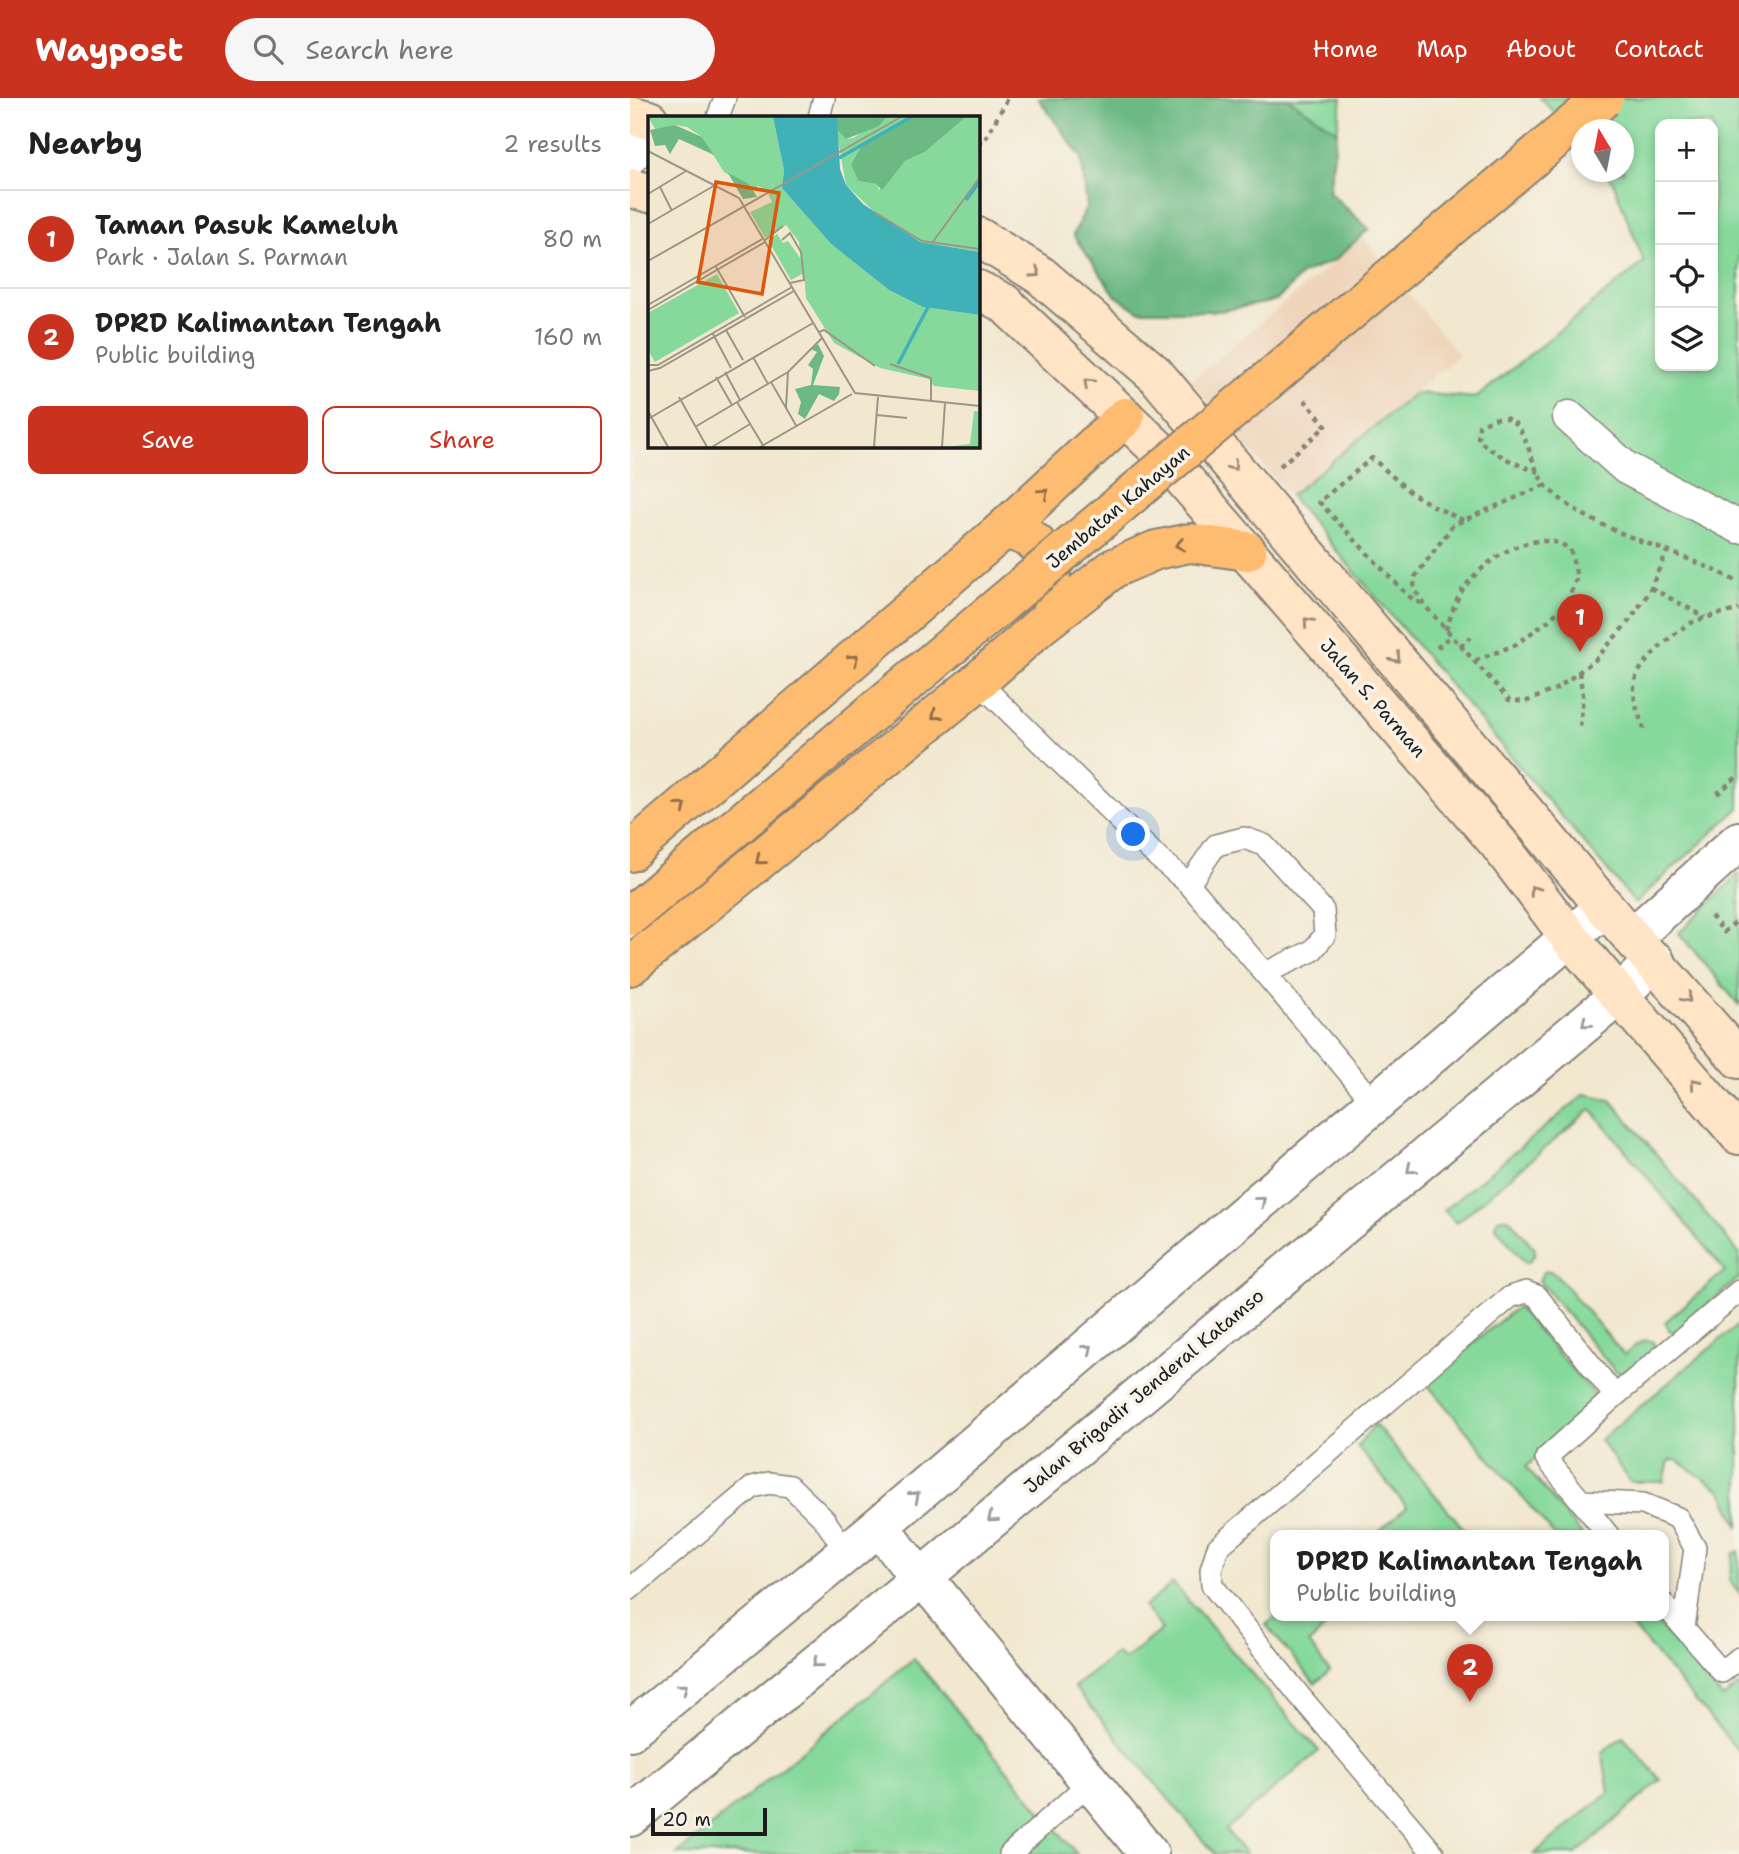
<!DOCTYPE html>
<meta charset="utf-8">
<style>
body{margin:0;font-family:"Shantell Sans",sans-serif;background:#f6f6f6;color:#222}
.controls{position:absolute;right:21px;top:21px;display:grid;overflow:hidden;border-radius:14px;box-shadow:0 4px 10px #0003}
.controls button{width:63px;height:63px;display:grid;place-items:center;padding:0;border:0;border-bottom:2px solid #e0e0e0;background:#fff;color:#222;font:35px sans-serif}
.compass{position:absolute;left:941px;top:21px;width:63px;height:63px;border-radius:50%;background:#fff;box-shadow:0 4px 10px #0003;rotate:350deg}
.scale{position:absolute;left:21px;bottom:18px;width:116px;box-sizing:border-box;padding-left:7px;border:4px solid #1c1c1c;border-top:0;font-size:19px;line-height:24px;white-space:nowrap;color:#1c1c1c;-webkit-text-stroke:5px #f7f3e8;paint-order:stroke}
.you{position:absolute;left:504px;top:737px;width:24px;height:24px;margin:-18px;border:5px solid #fff;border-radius:50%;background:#1a73e8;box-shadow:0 0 0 10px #1a73e833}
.badge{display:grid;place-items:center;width:46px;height:46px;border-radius:50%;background:#c8321e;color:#fff;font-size:23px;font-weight:700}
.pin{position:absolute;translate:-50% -58px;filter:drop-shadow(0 2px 4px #0008)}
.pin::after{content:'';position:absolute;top:37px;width:24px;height:21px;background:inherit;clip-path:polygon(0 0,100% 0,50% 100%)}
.popup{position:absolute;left:640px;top:1432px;width:399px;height:91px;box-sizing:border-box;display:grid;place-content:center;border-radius:14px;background:#fff;filter:drop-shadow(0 2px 5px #0005);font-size:23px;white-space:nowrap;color:#767676}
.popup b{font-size:26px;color:#222}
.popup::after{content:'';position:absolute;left:50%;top:100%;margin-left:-14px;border:14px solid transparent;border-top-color:#fff}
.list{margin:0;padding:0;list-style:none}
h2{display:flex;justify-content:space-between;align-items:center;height:91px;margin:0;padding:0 28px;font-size:30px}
h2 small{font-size:23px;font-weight:400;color:#767676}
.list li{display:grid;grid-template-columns:46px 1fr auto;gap:21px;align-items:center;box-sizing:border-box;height:98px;padding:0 28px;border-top:2px solid #e0e0e0}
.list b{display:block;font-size:26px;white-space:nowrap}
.list p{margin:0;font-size:23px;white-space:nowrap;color:#767676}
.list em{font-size:23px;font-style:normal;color:#767676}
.actions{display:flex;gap:14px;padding:21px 28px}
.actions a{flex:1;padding:16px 0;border:2px solid #c8321e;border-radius:14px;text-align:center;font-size:24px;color:#c8321e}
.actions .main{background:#c8321e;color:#fff}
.icon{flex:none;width:38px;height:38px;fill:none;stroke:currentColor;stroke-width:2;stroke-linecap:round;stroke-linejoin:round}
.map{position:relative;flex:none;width:1109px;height:1756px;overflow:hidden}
header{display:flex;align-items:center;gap:42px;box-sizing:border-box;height:98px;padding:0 35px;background:#c8321e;color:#fff}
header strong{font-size:33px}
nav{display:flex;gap:38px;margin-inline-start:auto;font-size:24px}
.search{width:490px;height:63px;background:#f6f6f6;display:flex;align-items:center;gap:18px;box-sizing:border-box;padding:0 24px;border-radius:38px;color:#767676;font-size:26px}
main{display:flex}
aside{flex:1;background:#fff}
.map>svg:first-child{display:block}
.built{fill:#efd6bb}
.green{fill:#86d99b;stroke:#517a5c;stroke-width:2;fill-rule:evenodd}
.forest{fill:#6cb983;stroke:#446a50;stroke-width:2}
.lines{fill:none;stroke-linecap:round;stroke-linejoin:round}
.service-casing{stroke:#878276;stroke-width:24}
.pedestrian-casing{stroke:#878276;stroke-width:35}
.minor-casing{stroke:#878276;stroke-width:42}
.tertiary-casing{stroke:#878276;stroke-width:42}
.secondary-casing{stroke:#878276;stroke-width:42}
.trunk-casing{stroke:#878276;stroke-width:42}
.path{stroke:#878276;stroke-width:4.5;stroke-dasharray:5 5;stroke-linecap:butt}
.service{stroke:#fff;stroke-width:21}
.pedestrian{stroke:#fff;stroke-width:32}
.minor{stroke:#fff;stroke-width:38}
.tertiary{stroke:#fff;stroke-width:38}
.secondary{stroke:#ffe4c6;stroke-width:38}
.trunk{stroke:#febc70;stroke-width:38}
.trunk-bridge-casing{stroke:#878276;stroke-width:42;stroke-linecap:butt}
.trunk-bridge{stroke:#febc70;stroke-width:38}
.oneway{stroke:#998a7a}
.oneway2{stroke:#8d6c46}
.oneway3{stroke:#999}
.labels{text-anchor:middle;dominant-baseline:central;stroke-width:7;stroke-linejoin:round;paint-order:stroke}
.street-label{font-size:19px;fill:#1c1c1c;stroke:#f7f3e8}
.inset-river{fill:none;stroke:#41b1b8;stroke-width:3.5}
.inset-road{fill:none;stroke:#9c9688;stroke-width:2}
.view{fill:#de560d;fill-opacity:0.15;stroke:#de560d;stroke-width:3.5}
.inset-edge{fill:none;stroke:#1c1c1c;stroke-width:3.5}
</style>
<header>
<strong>Waypost</strong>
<div class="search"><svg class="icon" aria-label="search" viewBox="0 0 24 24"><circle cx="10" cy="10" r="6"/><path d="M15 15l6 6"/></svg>Search here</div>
<nav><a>Home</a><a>Map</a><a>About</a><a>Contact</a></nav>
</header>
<main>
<aside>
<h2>Nearby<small>2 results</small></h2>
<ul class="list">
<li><span class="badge">1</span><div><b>Taman Pasuk Kameluh</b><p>Park · Jalan S. Parman</p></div><em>80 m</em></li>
<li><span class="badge">2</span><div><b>DPRD Kalimantan Tengah</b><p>Public building</p></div><em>160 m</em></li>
</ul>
<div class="actions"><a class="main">Save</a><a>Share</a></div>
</aside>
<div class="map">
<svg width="1109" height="1756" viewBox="0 0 1109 1756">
<rect width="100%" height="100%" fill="#f7f3e8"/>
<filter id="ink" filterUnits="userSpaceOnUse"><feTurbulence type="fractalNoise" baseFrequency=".0143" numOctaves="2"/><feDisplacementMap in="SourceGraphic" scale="14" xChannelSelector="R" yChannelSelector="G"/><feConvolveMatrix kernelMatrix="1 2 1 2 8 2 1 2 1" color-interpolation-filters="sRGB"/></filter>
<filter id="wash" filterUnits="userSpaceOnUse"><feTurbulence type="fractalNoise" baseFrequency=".00686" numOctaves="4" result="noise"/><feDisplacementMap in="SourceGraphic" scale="28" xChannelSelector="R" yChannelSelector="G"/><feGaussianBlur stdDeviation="1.57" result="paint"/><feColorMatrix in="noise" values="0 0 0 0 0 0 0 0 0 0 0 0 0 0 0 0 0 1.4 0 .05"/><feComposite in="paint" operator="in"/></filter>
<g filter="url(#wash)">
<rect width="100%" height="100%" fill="#f2e8d0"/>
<path class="built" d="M733 140 829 257 660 398 560 283Z"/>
<g class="green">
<path d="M657 0H712L707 33Z"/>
<path d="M910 0H1109V710L1005 805 660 398 785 295 846 300 1014 164 983 84 975 74H993V32H951L948 37ZM1030 26H1083V268H1030Z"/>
<path d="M1109 776V907L1049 835Z"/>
<path d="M955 996 981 1002 1109 1155V1180L1046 1235 1040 1233 1035 1224 1095 1173 961 1011 826 1125 814 1112Z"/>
<path d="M871 1120H879L905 1151V1156L898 1165H895L865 1128 867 1122Z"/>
<path d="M919 1173 925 1175 994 1257C1003 1251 1011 1238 1023 1244L1025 1251C1014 1260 1001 1277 986 1274L909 1183 913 1174Z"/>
<path d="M887 1209 969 1301 896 1369 953 1438H925L795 1284Z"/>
<path d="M1109 1226V1429L1092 1393 1046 1362 1039 1363 1034 1384H1001L970 1342Z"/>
<path d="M745 1326 840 1438H743L777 1409 727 1348Z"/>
<path d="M1109 1453V1496L1099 1482 1103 1456Z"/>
<path d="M543 1485 689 1653 596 1732 616 1756H585L444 1589 487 1555 494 1562 532 1531 514 1509Z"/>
<path d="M647 1518H708L679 1545 699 1573 685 1586 636 1527Z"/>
<path d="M998 1518H1021L1093 1600 1109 1587V1654L996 1521Z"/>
<path d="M284 1561 447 1756H47Z"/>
<path d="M993 1639 1031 1682 946 1756H904L979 1694 972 1654Z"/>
</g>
<path class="forest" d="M408 0H657L707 33 699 94 739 131 705 162 672 176 646 203 589 213H509L486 198 443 137 457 108 451 59Z"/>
</g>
<g filter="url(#ink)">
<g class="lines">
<defs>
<g id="service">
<path d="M88 19 95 0"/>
<path d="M189 19 194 0"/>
<path d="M345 586 362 597 524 756 559 786 745 1006"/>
<path d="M559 786 586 747 614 740 634 747 693 812 695 837 682 853 635 875"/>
<path d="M1109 1193 985 1298 916 1360 951 1403 1013 1406 1048 1420 1065 1450 1054 1530 1092 1574 1109 1560"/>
<path d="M951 1403 979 1438"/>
<path d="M0 1491 123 1389 139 1385 160 1388 194 1421 217 1455"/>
<path d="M1034 1506 1054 1530"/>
<path d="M380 1756 459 1685"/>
<path d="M804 1756 669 1597 582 1487 581 1472 588 1449 880 1199 896 1194 907 1198 985 1298"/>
</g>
<path id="pedestrian" d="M939 319 996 370 1109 429"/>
<g id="minor">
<path d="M0 57 19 29"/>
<path d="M1003 839 1109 743"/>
</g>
<g id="tertiary">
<path d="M249 1428 290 1481 307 1496 519 1756"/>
<path d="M0 1633 249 1428 975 809"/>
<path d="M0 1719 290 1481 989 897 1025 863"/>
</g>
<g id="secondary">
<path d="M0 17 19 22"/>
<path d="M0 90 19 95"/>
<path d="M348 139 410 177 525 276 975 809 1109 961"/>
<path d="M348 192 374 205 526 349 869 746 940 840 1109 1037"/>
</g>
<g id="trunk">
<path d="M373 432C411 436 426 463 420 500"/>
<path d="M0 754 373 432 495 319"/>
<path d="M0 868 345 586 410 528 484 470 526 452 560 445 617 453"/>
</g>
</defs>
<use href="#service" class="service-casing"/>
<use href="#pedestrian" class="pedestrian-casing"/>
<use href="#minor" class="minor-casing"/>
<use href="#tertiary" class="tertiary-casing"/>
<use href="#secondary" class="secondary-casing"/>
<use href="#trunk" class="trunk-casing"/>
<g class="path">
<path d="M348 44 353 45 378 0"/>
<path d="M650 368 696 328 673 300"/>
<path d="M909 374C886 367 867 357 848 342L849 328C900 296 894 367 918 390 968 439 1050 450 1109 485"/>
<path d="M915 387 823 427 785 479 784 491 797 510 879 602 895 604 926 591 965 562 999 523 1018 496 1037 453"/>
<path d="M1021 490 1075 519"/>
<path d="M791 506 777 497 689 404 742 360 780 394 803 408 833 422"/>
<path d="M816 532C821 517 826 500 836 487 859 459 905 428 940 451L947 479 937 504 919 522 885 547 844 563"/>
<path d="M830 548 841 539"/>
<path d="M807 550 821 537"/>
<path d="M949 574 953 597 950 631"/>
<path d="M1014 631C1009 618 1001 598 1005 583 1008 566 1046 532 1061 525 1077 518 1093 515 1109 512"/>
<path d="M1087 696 1109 677"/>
<path d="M1081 818 1094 834 1109 821"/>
</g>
<use href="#service" class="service"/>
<use href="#pedestrian" class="pedestrian"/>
<use href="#minor" class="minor"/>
<use href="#tertiary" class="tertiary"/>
<use href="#secondary" class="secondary"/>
<use href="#trunk" class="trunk"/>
<defs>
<path id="trunk-bridge" d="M0 818 974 0"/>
</defs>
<use href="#trunk-bridge" class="trunk-bridge-casing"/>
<use href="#trunk-bridge" class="trunk-bridge"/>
</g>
<defs><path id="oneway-chevron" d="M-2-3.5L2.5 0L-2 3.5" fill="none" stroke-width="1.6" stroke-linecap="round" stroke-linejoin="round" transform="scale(1.75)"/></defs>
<g class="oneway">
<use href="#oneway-chevron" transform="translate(406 175) rotate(35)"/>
<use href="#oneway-chevron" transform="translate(458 285) rotate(-137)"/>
<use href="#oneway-chevron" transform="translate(603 368) rotate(49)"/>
<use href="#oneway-chevron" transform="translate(678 524) rotate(-131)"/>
<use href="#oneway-chevron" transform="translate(766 560) rotate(50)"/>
<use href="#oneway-chevron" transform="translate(904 792) rotate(-127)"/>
<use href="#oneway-chevron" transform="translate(1057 900) rotate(49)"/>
<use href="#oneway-chevron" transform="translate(1065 985) rotate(-131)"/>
</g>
<g class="oneway2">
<use href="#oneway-chevron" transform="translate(414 395) rotate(-42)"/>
<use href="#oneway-chevron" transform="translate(550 447) rotate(170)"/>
<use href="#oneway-chevron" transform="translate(224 561) rotate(-41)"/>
<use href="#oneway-chevron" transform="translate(306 617) rotate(141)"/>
<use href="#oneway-chevron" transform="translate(52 709) rotate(-41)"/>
<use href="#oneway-chevron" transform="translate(130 762) rotate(141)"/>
</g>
<g class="oneway3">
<use href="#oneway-chevron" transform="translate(956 925) rotate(140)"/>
<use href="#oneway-chevron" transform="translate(781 1071) rotate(140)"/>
<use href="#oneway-chevron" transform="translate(631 1103) rotate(-40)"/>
<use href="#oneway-chevron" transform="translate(458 1251) rotate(-40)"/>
<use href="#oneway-chevron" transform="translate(285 1398) rotate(-40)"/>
<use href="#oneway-chevron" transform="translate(362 1420) rotate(140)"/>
<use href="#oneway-chevron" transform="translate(187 1565) rotate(141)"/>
<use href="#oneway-chevron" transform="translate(53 1590) rotate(-39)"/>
</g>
</g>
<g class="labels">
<g class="street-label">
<text transform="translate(488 409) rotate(-40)">Jembatan Kahayan</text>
<text transform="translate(743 600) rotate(49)">Jalan S. Parman</text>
<text transform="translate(514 1293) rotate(-40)">Jalan Brigadir Jenderal Katamso</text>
</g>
</g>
<g transform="translate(18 18)">
<rect width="332" height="332" fill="#f2e8d0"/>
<path d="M0 1H125L136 54 134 72 183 128 241 174 275 191 332 199V275L286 270 281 263 232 252 186 227 158 182 156 157 143 164 120 124 129 118 135 127 140 125 153 143 151 126 138 109 117 122 102 96 124 86 119 75 110 70 108 75 76 56 54 21 39 11 27 9 9 16ZM238 1H261L214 29 203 48 210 65 229 68 231 74 257 45 277 36 318 1H332V136L272 126 238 107 198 69 188 13 198 23 205 22ZM69 158 91 197 7 246 0 234V197ZM326 295H332V331H298L322 328Z" fill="#86d99b"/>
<path d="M189 1H238L231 10 198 23 188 13ZM261 1H318L277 36 257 45 234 74 228 68 210 65 203 48 214 29ZM27 9 54 21 66 39 31 23 22 38 17 29 7 30 2 14ZM80 57 101 68 109 81 95 83ZM170 228 176 240 165 269 192 271 191 278 186 285 171 278 157 303 150 298 153 286 147 273 163 269 165 253 160 249 169 236 162 233Z" fill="#6cb983"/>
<path d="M125 1H189L192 53 198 69 215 88 272 126 332 136V199L275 191 241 174 183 128 134 72 136 54Z" fill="#41b1b8"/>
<path class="inset-river" d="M191 42 263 1M318 84 332 65M250 248 280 191"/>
<path class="inset-road" d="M0 35 91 82 207 277 332 290M12 71 24 95M0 78 38 55M226 96 274 125 332 133M0 108 69 68M117 124 135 110M134 124 142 117 153 136 156 164 142 167M284 127 332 61M0 145 253 1M68 151 97 201M0 189 116 122M0 194 117 126M78 214 95 244M171 216 176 214 227 250M65 218 83 252M105 241 120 268M242 248 283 262V286M0 249H10L144 171M0 255 12 252 146 175M77 256 92 284M68 261 84 289M123 266 149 311M31 281 59 331M89 286 116 331M138 292 140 256 174 222M0 295 20 331M229 299 259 302M0 303 165 207M47 311 140 256M64 331 102 308M112 331 204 278M226 331 230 281M294 331 297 287"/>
<path class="view" d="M68 66 131 77 114 178 50 166Z"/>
<rect width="332" height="332" class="inset-edge"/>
</g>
</svg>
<div class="controls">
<button>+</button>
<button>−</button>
<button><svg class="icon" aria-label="locate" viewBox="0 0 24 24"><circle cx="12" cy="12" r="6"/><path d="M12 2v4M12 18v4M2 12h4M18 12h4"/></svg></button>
<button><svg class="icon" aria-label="layers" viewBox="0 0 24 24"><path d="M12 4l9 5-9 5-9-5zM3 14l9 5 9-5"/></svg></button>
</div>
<svg class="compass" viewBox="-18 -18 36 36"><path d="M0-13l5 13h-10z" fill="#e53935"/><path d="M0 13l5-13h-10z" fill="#767676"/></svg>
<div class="scale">20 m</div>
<div class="you"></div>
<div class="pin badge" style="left:950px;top:554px">1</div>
<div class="pin badge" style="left:840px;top:1604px">2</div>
<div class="popup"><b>DPRD Kalimantan Tengah</b>Public building</div>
</div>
</main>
